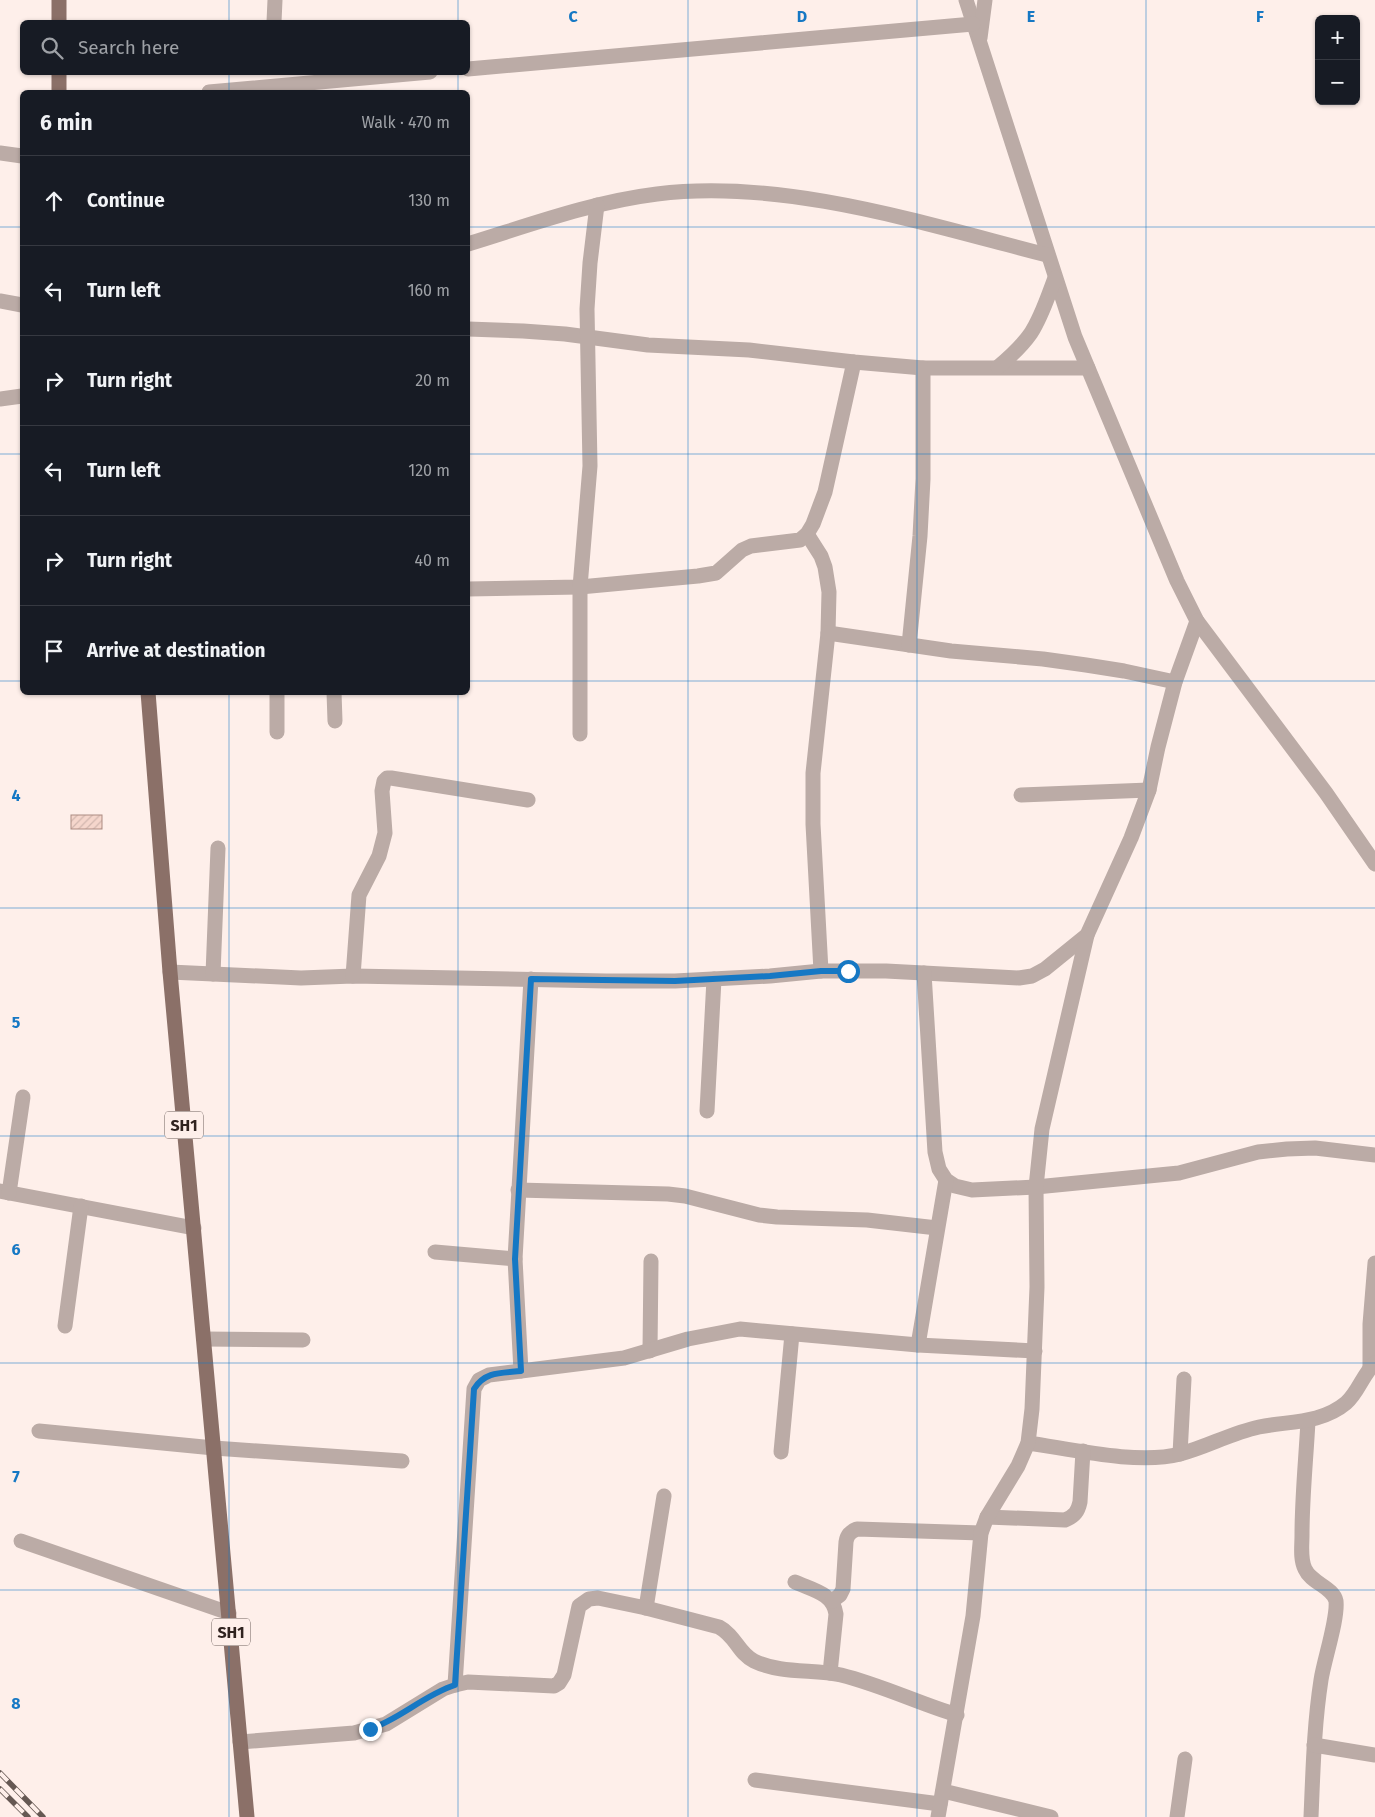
<!DOCTYPE html>
<meta charset="utf-8">
<style>
body{margin:0;font-family:"Fira Sans",sans-serif;background:#242831;color:#f1f3f6}
.controls{position:absolute;right:15px;top:15px;display:grid;overflow:hidden;border-radius:8px;box-shadow:0 1px 4px #0004}
.controls button{width:45px;height:45px;display:grid;place-items:center;padding:0;border:0;border-bottom:1px solid #363941;background:#171b24;color:#f1f3f6;font:25px sans-serif}
.stop{position:absolute;width:15px;height:15px;margin:-11px;border:4px solid #1678c4;border-radius:50%;background:#fff}
.stop.end{background:#1678c4;border-color:#fff;box-shadow:0 1px 5px #0008}
.list{margin:0;padding:0;list-style:none}
h2{display:flex;justify-content:space-between;align-items:center;height:65px;margin:0;padding:0 20px;font-size:21px}
h2 small{font-size:16px;font-weight:400;color:#9ea1a6}
.list li{display:grid;grid-template-columns:32px 1fr auto;gap:15px;align-items:center;box-sizing:border-box;height:90px;padding:0 20px;border-top:1px solid #363941}
.list b{display:block;font-size:19px;white-space:nowrap}
.list em{font-size:16px;font-style:normal;color:#9ea1a6}
.icon{flex:none;width:28px;height:28px;fill:none;stroke:currentColor;stroke-width:2;stroke-linecap:round;stroke-linejoin:round}
.map{position:relative;flex:none;width:1375px;height:1817px;overflow:hidden}
.search{position:absolute;background:#171b24;box-shadow:0 1px 4px #0004;left:20px;top:20px;width:450px;height:55px;display:flex;align-items:center;gap:12px;box-sizing:border-box;padding:0 18px;border-radius:8px;color:#9ea1a6;font-size:19px}
.panel{position:absolute;background:#171b24;box-shadow:0 1px 4px #0004;left:20px;top:90px;width:450px;height:605px;border-radius:8px}
.map>svg:first-child{display:block}
.building{fill:url(#building-hatch);stroke:#ac8b81}
.lines{fill:none;stroke-linecap:round;stroke-linejoin:round}
.minor{stroke:#bbaba6;stroke-width:15}
.major{stroke:#8b7068;stroke-width:15}
.rail-casing{stroke:#655853;stroke-width:5.5}
.rail{stroke:#feefea;stroke-width:4;stroke-dasharray:11;stroke-linecap:butt}
.route{stroke:#1678c4;stroke-width:6}
.grid{fill:none;stroke:#1678c4;stroke-width:1;stroke-opacity:0.55}
.labels{text-anchor:middle;dominant-baseline:central;stroke-width:4.5;stroke-linejoin:round;paint-order:stroke}
.shield{fill:#feefea;stroke:#6e605c;stroke-width:1}
.shield-label{font-size:16px;font-weight:bold;fill:#30231f}
.grid-label{font-size:16px;text-anchor:middle;font-weight:bold;fill:#1678c4;stroke:#feefea;stroke-width:4.5;stroke-linejoin:round;paint-order:stroke}
</style>
<div class="map">
<svg width="1375" height="1817" viewBox="0 0 1375 1817">
<defs>
<pattern id="building-hatch" width="6" height="6" patternUnits="userSpaceOnUse" patternTransform="scale(1.25)"><rect width="6" height="6" fill="#f5d6cc"/><path d="M-1 1l2-2M0 6l6-6M5 7l2-2" fill="none" stroke="#d2b7af"/></pattern>
</defs>
<rect width="100%" height="100%" fill="#feefea"/>
<rect class="building" x="71" y="815" width="31" height="14"/>
<g class="lines">
<g class="minor">
<path d="M966 0 1075 337 1177 581 1197 621 1326 793 1375 864"/>
<path d="M274 22 275 0"/>
<path d="M980 38 985 0"/>
<path d="M468 69 973 24"/>
<path d="M209 92 430 72"/>
<path d="M0 153 22 156"/>
<path d="M468 244C530 225 592 202 657 194 784 178 925 224 1047 255"/>
<path d="M0 301 22 305"/>
<path d="M468 329 523 331 565 334 648 345 749 350 854 362 923 368H1088"/>
<path d="M998 367C1010 357 1022 346 1031 333 1042 316 1048 296 1055 278"/>
<path d="M0 399 22 396"/>
<path d="M807 534 821 556 825 567 829 592 828 633 813 773V824L821 971"/>
<path d="M468 589 580 587 698 576 716 573 742 550 751 546 800 540 807 534 813 524 825 492 854 362"/>
<path d="M828 633 951 651 1043 659 1086 665 1124 671 1175 682"/>
<path d="M909 645 920 536 923 479V368"/>
<path d="M277 692V732"/>
<path d="M334 692 335 721"/>
<path d="M580 734V587L590 466 587 309 590 263 597 205"/>
<path d="M1021 795 1149 790"/>
<path d="M170 972 301 978 353 976 606 981H675L770 976 821 971H886L1019 978 1032 976 1045 969 1087 935 1131 838 1149 790 1158 747 1175 682 1197 621"/>
<path d="M924 973 935 1152 939 1169 946 1180 955 1186 972 1190 1036 1187 1179 1173 1258 1152 1287 1149 1315 1148 1375 1155"/>
<path d="M213 974 218 848"/>
<path d="M353 976 359 895 379 856 385 833 382 791 384 781 387 778H391L528 800"/>
<path d="M707 1111 714 979"/>
<path d="M518 1190 668 1194 685 1196 759 1215 777 1217 867 1220 937 1228"/>
<path d="M0 1191 194 1228"/>
<path d="M9 1193 23 1097"/>
<path d="M435 1252 515 1259 531 979"/>
<path d="M515 1259 521 1371"/>
<path d="M65 1326 81 1206"/>
<path d="M204 1339 303 1340"/>
<path d="M918 1345 946 1180"/>
<path d="M650 1351 651 1261"/>
<path d="M1370 1367V1324L1375 1263"/>
<path d="M1308 1421C1306 1459 1302 1497 1302 1535 1302 1546 1300 1559 1305 1569 1311 1583 1333 1587 1336 1601 1338 1619 1324 1660 1321 1680 1314 1725 1313 1771 1311 1817"/>
<path d="M39 1431 214 1448 402 1461"/>
<path d="M1028 1443C1071 1449 1138 1465 1180 1454 1207 1447 1231 1433 1259 1427 1288 1421 1321 1424 1346 1403 1358 1393 1363 1374 1375 1363"/>
<path d="M781 1452 792 1334"/>
<path d="M1180 1454 1184 1379"/>
<path d="M987 1517 1065 1520C1075 1516 1078 1511 1080 1502L1083 1451"/>
<path d="M21 1541 229 1613"/>
<path d="M795 1582C812 1590 833 1593 836 1614L830 1673"/>
<path d="M832 1601 840 1595 843 1589 846 1542C847 1535 850 1532 857 1529L981 1533"/>
<path d="M646 1608 664 1496"/>
<path d="M455 1685 474 1389 479 1380 489 1375 624 1358 688 1339 740 1329 918 1345 1035 1351"/>
<path d="M240 1742 354 1733 386 1724 443 1689 455 1685 468 1682 554 1686 559 1683 564 1675 579 1606 589 1599 598 1598 646 1608 719 1627C736 1636 738 1653 754 1661 781 1674 813 1669 841 1675 881 1685 918 1703 957 1715"/>
<path d="M1314 1745 1375 1755"/>
<path d="M755 1780 940 1804"/>
<path d="M943 1791 1051 1817"/>
<path d="M938 1817 973 1616 981 1533 987 1517 1018 1466 1028 1443 1032 1409 1037 1287 1036 1187 1042 1129 1087 935"/>
<path d="M1177 1817 1185 1759"/>
</g>
<g class="major">
<path d="M59 0V22"/>
<path d="M59 72V92"/>
<path d="M148 692 170 972 247 1817"/>
</g>
<defs>
<g id="rail">
<path d="M0 1773 43 1817"/>
<path d="M0 1789 28 1817"/>
</g>
</defs>
<use href="#rail" class="rail-casing"/>
<use href="#rail" class="rail"/>
</g>
<g class="lines">
<path class="route" d="M370 1729C400 1719 424 1695 455 1685L474 1389C485 1371 502 1373 521 1371L515 1259 531 979 675 981 770 976 821 971H848"/>
</g>
<path class="grid" d="M229 0V22M458 0V22M688 0V1817M917 0V1817M1146 0V1817M229 72V92M458 72V92M0 227H22M468 227H1375M0 454H22M468 454H1375M0 681H22M468 681H1375M229 692V1817M458 692V1817M0 908H1375M0 1136H1375M0 1363H1375M0 1590H1375"/>
<g class="labels">
<g class="shield">
<rect x="165" y="1111.5" width="38" height="27" rx="4"/>
<rect x="212" y="1618.5" width="38" height="27" rx="4"/>
</g>
<g class="shield-label">
<text x="184" y="1125">SH1</text>
<text x="231" y="1632">SH1</text>
</g>
</g>
<g class="grid-label">
<text x="573" y="22">C</text>
<text x="802" y="22">D</text>
<text x="1031" y="22">E</text>
<text x="1260" y="22">F</text>
<text x="16" y="801">4</text>
<text x="16" y="1028">5</text>
<text x="16" y="1255">6</text>
<text x="16" y="1482">7</text>
<text x="16" y="1709">8</text>
</g>
</svg>
<div class="controls">
<button>+</button>
<button>−</button>
</div>
<div class="stop" style="left:848px;top:971px"></div>
<div class="stop end" style="left:370px;top:1729px"></div>
<div class="search"><svg class="icon" aria-label="search" viewBox="0 0 24 24"><circle cx="10" cy="10" r="6"/><path d="M15 15l6 6"/></svg>Search here</div>
<section class="panel">
<h2>6 min<small>Walk · 470 m</small></h2>
<ul class="list">
<li><svg class="icon" aria-label="ahead" viewBox="0 0 24 24"><path d="M12 20V5M6 11l6-6 6 6"/></svg><div><b>Continue</b></div><em>130 m</em></li>
<li><svg class="icon" aria-label="left" viewBox="0 0 24 24"><path d="M17 20v-9H6M10 6l-5 5 5 5"/></svg><div><b>Turn left</b></div><em>160 m</em></li>
<li><svg class="icon" aria-label="right" viewBox="0 0 24 24"><path d="M7 20v-9h11M14 6l5 5-5 5"/></svg><div><b>Turn right</b></div><em>20 m</em></li>
<li><svg class="icon" aria-label="left" viewBox="0 0 24 24"><path d="M17 20v-9H6M10 6l-5 5 5 5"/></svg><div><b>Turn left</b></div><em>120 m</em></li>
<li><svg class="icon" aria-label="right" viewBox="0 0 24 24"><path d="M7 20v-9h11M14 6l5 5-5 5"/></svg><div><b>Turn right</b></div><em>40 m</em></li>
<li><svg class="icon" aria-label="arrive" viewBox="0 0 24 24"><path d="M6 21V4h12l-3 4 3 4H6"/></svg><div><b>Arrive at destination</b></div></li>
</ul>
</section>
</div>
